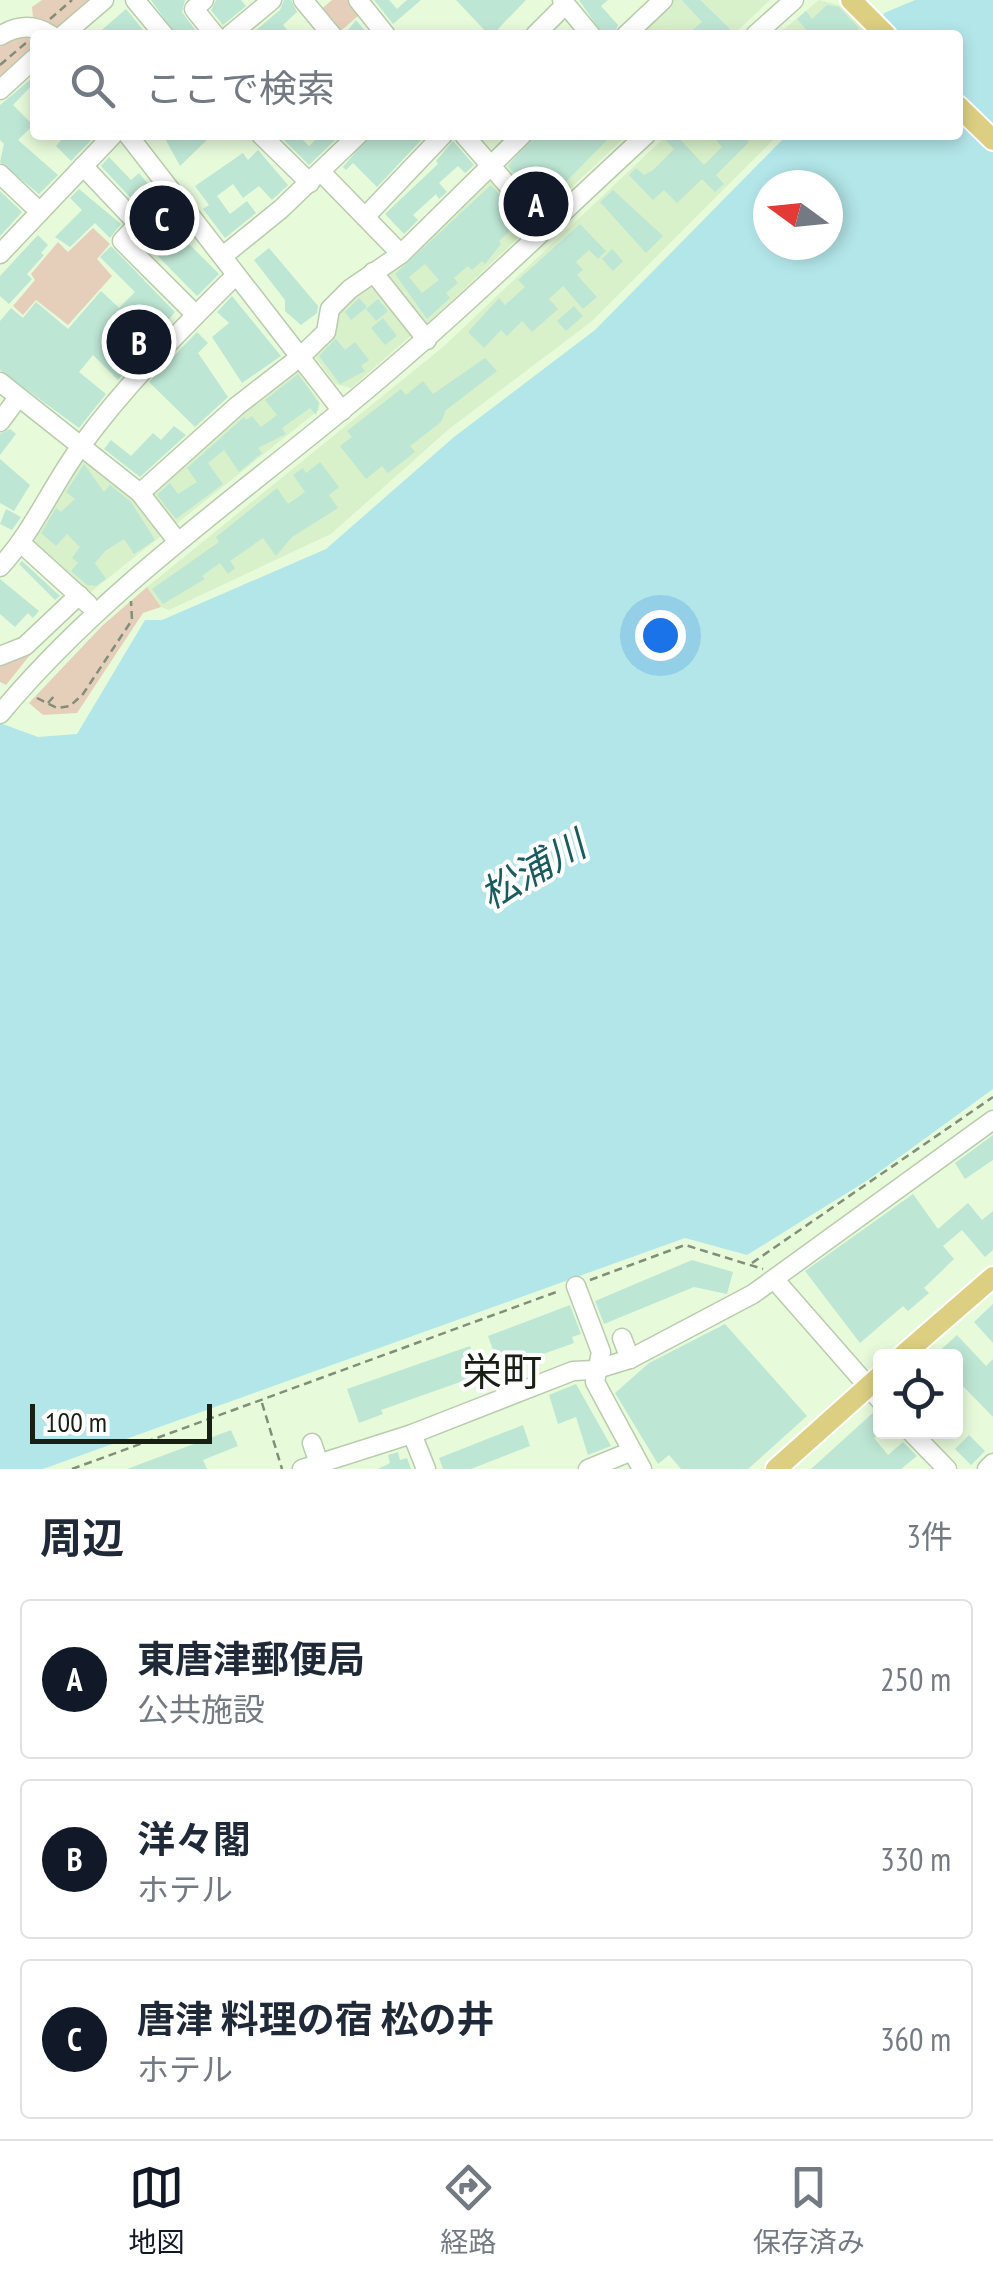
<!DOCTYPE html>
<html lang="ja">
<meta charset="utf-8">
<style>
body{margin:0;font-family:"PT Sans Narrow","Noto Sans JP",sans-serif;background:#f6f6f7;color:#1f2937}
.controls{position:absolute;right:30px;bottom:30px;display:grid;overflow:hidden;border-radius:10px;box-shadow:0 5px 15px #0003}
.controls button{width:90px;height:90px;display:grid;place-items:center;padding:0;border:0;border-bottom:2px solid #e0e1e3;background:#fff;color:#1f2937;font:50px sans-serif}
.compass{position:absolute;left:753px;top:170px;width:90px;height:90px;border-radius:50%;background:#fff;box-shadow:0 5px 15px #0003;rotate:285deg}
.scale{position:absolute;left:30px;bottom:25px;width:182px;box-sizing:border-box;padding-left:10px;border:5px solid #181f13;border-top:0;font-size:28px;line-height:35px;white-space:nowrap;color:#181f13;-webkit-text-stroke:8px #fff;paint-order:stroke}
.you{position:absolute;left:660px;top:635px;width:35px;height:35px;margin:-25px;border:8px solid #fff;border-radius:50%;background:#1a73e8;box-shadow:0 0 0 15px #1a73e833}
.badge{display:grid;place-items:center;width:65px;height:65px;border-radius:50%;background:#111827;color:#fff;font-size:32px;font-weight:700}
.pin{position:absolute;translate:-50% -50%;border:5px solid #fff;box-shadow:0 2px 10px #0006}
.list{margin:0;padding:0;list-style:none}
h2{display:flex;justify-content:space-between;align-items:center;height:130px;margin:0;padding:0 40px;font-size:42px}
h2 small{font-size:32px;font-weight:400;color:#747a83}
.list li{display:grid;grid-template-columns:65px 1fr auto;gap:30px;align-items:center;box-sizing:border-box;height:160px;margin:0 20px 20px;padding:0 20px;border:2px solid #e0e1e3;border-radius:10px}
.list b{display:block;font-size:38px;white-space:nowrap}
.list p{margin:0;font-size:32px;white-space:nowrap;color:#747a83}
.list em{font-size:32px;font-style:normal;color:#747a83}
.icon{flex:none;width:55px;height:55px;fill:none;stroke:currentColor;stroke-width:2;stroke-linecap:round;stroke-linejoin:round}
.map{position:relative;flex:none;width:993px;height:1469px;overflow:hidden}
.search{position:absolute;background:#fff;box-shadow:0 5px 15px #0003;left:30px;right:30px;top:30px;height:110px;display:flex;align-items:center;gap:25px;box-sizing:border-box;padding:0 35px;border-radius:10px;color:#747a83;font-size:38px}
.sheet{height:670px;background:#fff}
nav{display:flex;justify-content:space-around;align-items:center;box-sizing:border-box;height:140px;border-top:2px solid #e0e1e3;background:#fff;font-size:28px;color:#747a83}
nav a{display:grid;justify-items:center;gap:5px}
nav .on{color:#111827}
.map>svg:first-child{display:block}
.built{fill:#d9f1ca}
.green{fill:#e5cfbb}
.water{fill:#b3e6e9;fill-rule:evenodd}
.building{fill:#bee6d4;fill-rule:evenodd}
.lines{fill:none;stroke-linecap:round;stroke-linejoin:round}
.minor-casing{stroke:#b9ccad;stroke-width:21}
.major-casing{stroke:#fff;stroke-width:24}
.path{stroke:#818e78;stroke-width:2.5;stroke-dasharray:8 5;stroke-linecap:butt}
.minor{stroke:#fff;stroke-width:18}
.major{stroke:#dccf82;stroke-width:20}
.labels{text-anchor:middle;dominant-baseline:central;stroke-width:8;stroke-linejoin:round;paint-order:stroke}
.water-label{font-size:38px;font-style:italic;fill:#175d60;stroke:#fff}
.quarter-label{font-size:40px;fill:#181f13;stroke:#fff}
</style>
<div class="map">
<svg width="993" height="1469" viewBox="0 0 993 1469">
<rect width="100%" height="100%" fill="#e7fbdb"/>
<g class="built">
<path d="M668 0H770L733 35H631Z"/>
<path d="M819 0 842 6 865 30 861 35H777Z"/>
<path d="M528 135H627L424 327 381 271Z"/>
<path d="M667 135H778L591 322 449 429 331 534 169 610 161 607 147 587 443 347Z"/>
<path d="M372 278 415 332 351 388 335 384 311 351 336 306Z"/>
<path d="M295 367 320 403 319 410 87 595 27 544 83 451 140 496Z"/>
</g>
<g class="green">
<path d="M42 0H94L60 29 33 18 32 7Z"/>
<path d="M332 0H350L364 11 337 34 318 12Z"/>
<path d="M25 32 35 35V47L0 76V47Z"/>
<path d="M93 228 110 244 97 259 112 276 68 325 36 300 23 315 13 306 35 280 31 274 58 242 68 252Z"/>
<path d="M147 587 161 607 143 613 77 713 43 715 29 703 102 626Z"/>
<path d="M38 645 6 685 0 682V661Z"/>
</g>
<path class="water" d="M915 0H993V1089L868 1180 747 1255 685 1238 43 1469H0V723L38 737 77 734 145 620H162L326 549 454 437 595 330 787 135H958V35H878L884 13ZM768 185H828V245H768Z"/>
<g class="building">
<path d="M151 0H185L182 12 199 35H176Z"/>
<path d="M216 0H241L246 6 223 25 211 10Z"/>
<path d="M284 0H291L297 12 283 25 292 35H250L280 10Z"/>
<path d="M374 0H389L397 9 407 0H421L393 24Z"/>
<path d="M456 0H526L498 29 504 35H489Z"/>
<path d="M579 0H608L601 6 618 25 614 35H603Z"/>
<path d="M682 0H700L730 29 724 35H687L702 22Z"/>
<path d="M827 5 839 7 859 28 851 35H811L797 19 806 11 812 19Z"/>
<path d="M126 9 144 31 139 35H96Z"/>
<path d="M356 20 369 35H344Z"/>
<path d="M31 79 35 82 13 105 33 125 18 140 58 175 39 194 0 162 4 144 0 140V105Z"/>
<path d="M66 135H96L71 161 56 146Z"/>
<path d="M163 135H212L180 166Z"/>
<path d="M279 135H298L309 146 320 135 336 139 309 165Z"/>
<path d="M370 135H422L424 137 377 187 353 163 346 170 343 167Z"/>
<path d="M534 135H612L542 206 508 166Z"/>
<path d="M661 135H676L704 165 722 147 712 135H742L749 142 716 175 724 184 715 192 702 179 677 203 664 190 653 200 629 175 636 168 644 175 653 170 674 149Z"/>
<path d="M453 141 474 165 465 173 458 166 439 183 447 192 439 199 436 194 413 215 418 220 404 234 385 214 438 164 436 161Z"/>
<path d="M258 150 288 185 272 200 259 186 243 198 233 184 217 196 230 214 247 201 256 213 225 238 203 209 209 205 195 186 243 153 248 160Z"/>
<path d="M109 157 131 180 139 173 184 227 178 233 219 274 197 296 141 239 154 223 101 166Z"/>
<path d="M491 185 522 220 499 241 501 244 485 264 482 261 472 270 468 266 454 278 458 283 446 293 450 298 427 319 395 274ZM425 264 439 280 422 293 409 277Z"/>
<path d="M79 189 121 224 110 238 95 223 70 247 55 237 82 210 70 198Z"/>
<path d="M613 190 663 236 646 253 600 202Z"/>
<path d="M0 191 22 212 0 236Z"/>
<path d="M580 224 606 251 598 259 589 250 576 262 583 270 577 275 597 297 583 309 563 286 549 299 558 309 532 332 522 321 507 336 501 330 484 348 468 332 499 298 505 305 525 287 518 280Z"/>
<path d="M38 235 48 245 41 253 44 255 27 274 32 279 9 304 0 296V276Z"/>
<path d="M111 246 175 312 118 380 93 355 79 372 106 394 79 428 0 370V321L11 308 23 318 36 302 68 329 101 291 119 308 135 292 100 257Z"/>
<path d="M269 248 318 306 317 313 301 325 285 311V300L254 260Z"/>
<path d="M612 249 623 261 613 271 602 259Z"/>
<path d="M232 296 281 356 242 383 212 337 229 323 217 312Z"/>
<path d="M359 298 367 307 351 320 345 312Z"/>
<path d="M378 299 388 311 376 321 366 309Z"/>
<path d="M574 306 583 316 566 331 557 321Z"/>
<path d="M383 318 397 336 385 345 371 328Z"/>
<path d="M197 332 208 343 198 353 228 397 195 427 149 382Z"/>
<path d="M336 339 345 350 355 342 369 360 361 366 365 371 340 384 319 356Z"/>
<path d="M485 358 497 371 446 410 441 422 410 446 415 452 388 473 382 466 366 479 340 446 352 437 347 431 401 389 406 395 423 381 433 394Z"/>
<path d="M298 374 319 403 316 415 310 408 282 428 286 434 258 448 262 453 239 472 224 450 208 463 223 484 176 519 157 495 170 483 178 494 197 482 187 468 244 417 246 420 252 416 261 427 277 415 265 400Z"/>
<path d="M174 426 186 435 140 477 104 449 111 440 131 456 153 433 161 440Z"/>
<path d="M10 429 16 434 0 455V434Z"/>
<path d="M0 459 30 485 14 511 0 503Z"/>
<path d="M320 462 339 487 329 495 338 508 292 537 276 556 263 538 230 561 235 568 228 574 220 563 202 576 205 579 163 604 152 589 219 542 216 537 277 488 288 504 305 492 293 475 303 468 306 473Z"/>
<path d="M84 464 104 492 110 485 131 502 155 540 134 554 124 539 105 551 95 563 106 579 96 586 87 585 71 571 78 563 72 558 80 547 67 534 56 546 41 533 56 508 61 512 75 499 66 492Z"/>
<path d="M6 509 21 517 12 530 0 524Z"/>
<path d="M22 561 60 596 55 600 19 564Z"/>
<path d="M0 579 39 611 33 618 28 613 15 627 0 614Z"/>
<path d="M993 1135V1160L965 1179 955 1163Z"/>
<path d="M913 1194 938 1229 968 1203 982 1220 993 1211V1250L985 1257 962 1230 943 1246 954 1259 924 1288 929 1293 908 1311 903 1306 860 1343 805 1271Z"/>
<path d="M692 1260 733 1272 727 1294 694 1287 604 1324 595 1301Z"/>
<path d="M993 1304V1343L974 1322Z"/>
<path d="M570 1305 581 1334 572 1337 574 1343 510 1366 508 1361 498 1364 488 1336Z"/>
<path d="M725 1324 807 1416 748 1469H681L669 1455 658 1464 615 1393 649 1363Z"/>
<path d="M957 1335 986 1366 993 1359V1417L956 1379V1356H934Z"/>
<path d="M470 1346 480 1375 381 1410 383 1414 359 1423 347 1389Z"/>
<path d="M576 1384 611 1446 588 1455 576 1417 558 1424 549 1395Z"/>
<path d="M875 1411 880 1412V1433L874 1438 888 1455 903 1442 917 1456 901 1469H811Z"/>
<path d="M523 1425 530 1446 471 1469H443L439 1458Z"/>
<path d="M231 1430 238 1446 203 1460 207 1469H127Z"/>
<path d="M969 1435 985 1451 971 1465 955 1449Z"/>
<path d="M398 1452 400 1460 407 1458 411 1469H378L390 1463 388 1455Z"/>
</g>
<g class="lines">
<defs>
<g id="minor">
<path d="M135 0 164 35"/>
<path d="M204 0 194 9 215 35"/>
<path d="M303 0 332 35"/>
<path d="M358 0 386 35"/>
<path d="M562 0 591 35"/>
<path d="M63 35 104 0"/>
<path d="M230 35 272 0"/>
<path d="M535 35 565 5"/>
<path d="M626 35 663 0"/>
<path d="M755 35 794 0"/>
<path d="M0 36C17 25 34 24 51 35"/>
<path d="M0 90 35 58"/>
<path d="M128 135 342 411"/>
<path d="M261 135 310 183"/>
<path d="M464 135 546 229"/>
<path d="M83 166 138 224 122 241 196 315"/>
<path d="M321 172 401 254"/>
<path d="M0 174 40 212"/>
<path d="M365 217 443 135"/>
<path d="M0 254 113 135"/>
<path d="M223 256 281 209 358 135"/>
<path d="M373 272 427 340"/>
<path d="M0 382 140 493 178 542"/>
<path d="M0 422 17 399"/>
<path d="M140 493 237 406 300 357 326 332 330 309 350 289 401 254 522 135"/>
<path d="M22 544 88 604"/>
<path d="M0 567C33 532 52 485 81 446 127 383 181 330 236 275"/>
<path d="M0 656 25 646 79 595"/>
<path d="M0 714C98 596 223 508 341 411 448 324 545 228 646 135"/>
<path d="M774 1279 880 1400"/>
<path d="M576 1286 601 1352 595 1382 642 1469"/>
<path d="M622 1338 630 1359"/>
<path d="M911 1432 947 1469"/>
<path d="M412 1434 426 1469"/>
<path d="M312 1443 319 1464"/>
<path d="M302 1469 412 1434 573 1371 594 1370 630 1359 753 1294 993 1120"/>
<path d="M588 1469 632 1451"/>
<path d="M987 1469 993 1463"/>
</g>
<g id="major">
<path d="M851 0 886 35"/>
<path d="M958 106 993 140"/>
<path d="M902 1356 993 1277"/>
<path d="M776 1469 880 1376"/>
</g>
</defs>
<use href="#minor" class="minor-casing"/>
<use href="#major" class="major-casing"/>
<g class="path">
<path d="M50 19 72 0"/>
<path d="M0 65 27 42"/>
<path d="M37 698 57 708 70 706 83 694 132 620 131 601"/>
<path d="M48 703 55 695"/>
<path d="M752 1263 993 1097"/>
<path d="M590 1280 685 1245 763 1269"/>
<path d="M262 1403 282 1469"/>
<path d="M72 1469 559 1291"/>
</g>
<use href="#minor" class="minor"/>
<use href="#major" class="major"/>
</g>
<g class="labels">
<g class="water-label">
<text transform="translate(532 869) rotate(-30)">松浦川</text>
</g>
<g class="quarter-label">
<text x="502" y="1371">栄町</text>
</g>
</g>
</svg>
<div class="controls">
<button><svg class="icon" aria-label="locate" viewBox="0 0 24 24"><circle cx="12" cy="12" r="6"/><path d="M12 2v4M12 18v4M2 12h4M18 12h4"/></svg></button>
</div>
<svg class="compass" viewBox="-18 -18 36 36"><path d="M0-13l5 13h-10z" fill="#e53935"/><path d="M0 13l5-13h-10z" fill="#747a83"/></svg>
<div class="scale">100 m</div>
<div class="you"></div>
<div class="pin badge" style="left:536px;top:204px">A</div>
<div class="pin badge" style="left:139px;top:342px">B</div>
<div class="pin badge" style="left:162px;top:218px">C</div>
<div class="search"><svg class="icon" aria-label="search" viewBox="0 0 24 24"><circle cx="10" cy="10" r="6"/><path d="M15 15l6 6"/></svg>ここで検索</div>
</div>
<section class="sheet">
<h2>周辺<small>3件</small></h2>
<ul class="list">
<li><span class="badge">A</span><div><b>東唐津郵便局</b><p>公共施設</p></div><em>250 m</em></li>
<li><span class="badge">B</span><div><b>洋々閣</b><p>ホテル</p></div><em>330 m</em></li>
<li><span class="badge">C</span><div><b>唐津 料理の宿 松の井</b><p>ホテル</p></div><em>360 m</em></li>
</ul>
</section>
<nav>
<a class="on"><svg class="icon" aria-label="map" viewBox="0 0 24 24"><path d="M3 6l6-2 6 2 6-2v14l-6 2-6-2-6 2zM9 4v14M15 6v14"/></svg>地図</a>
<a><svg class="icon" aria-label="directions" viewBox="0 0 24 24"><path d="M12 3l9 9-9 9-9-9zM9 14v-3h6M13 9l2 2-2 2"/></svg>経路</a>
<a><svg class="icon" aria-label="saved" viewBox="0 0 24 24"><path d="M7 4h10v16l-5-4-5 4z"/></svg>保存済み</a>
</nav>
